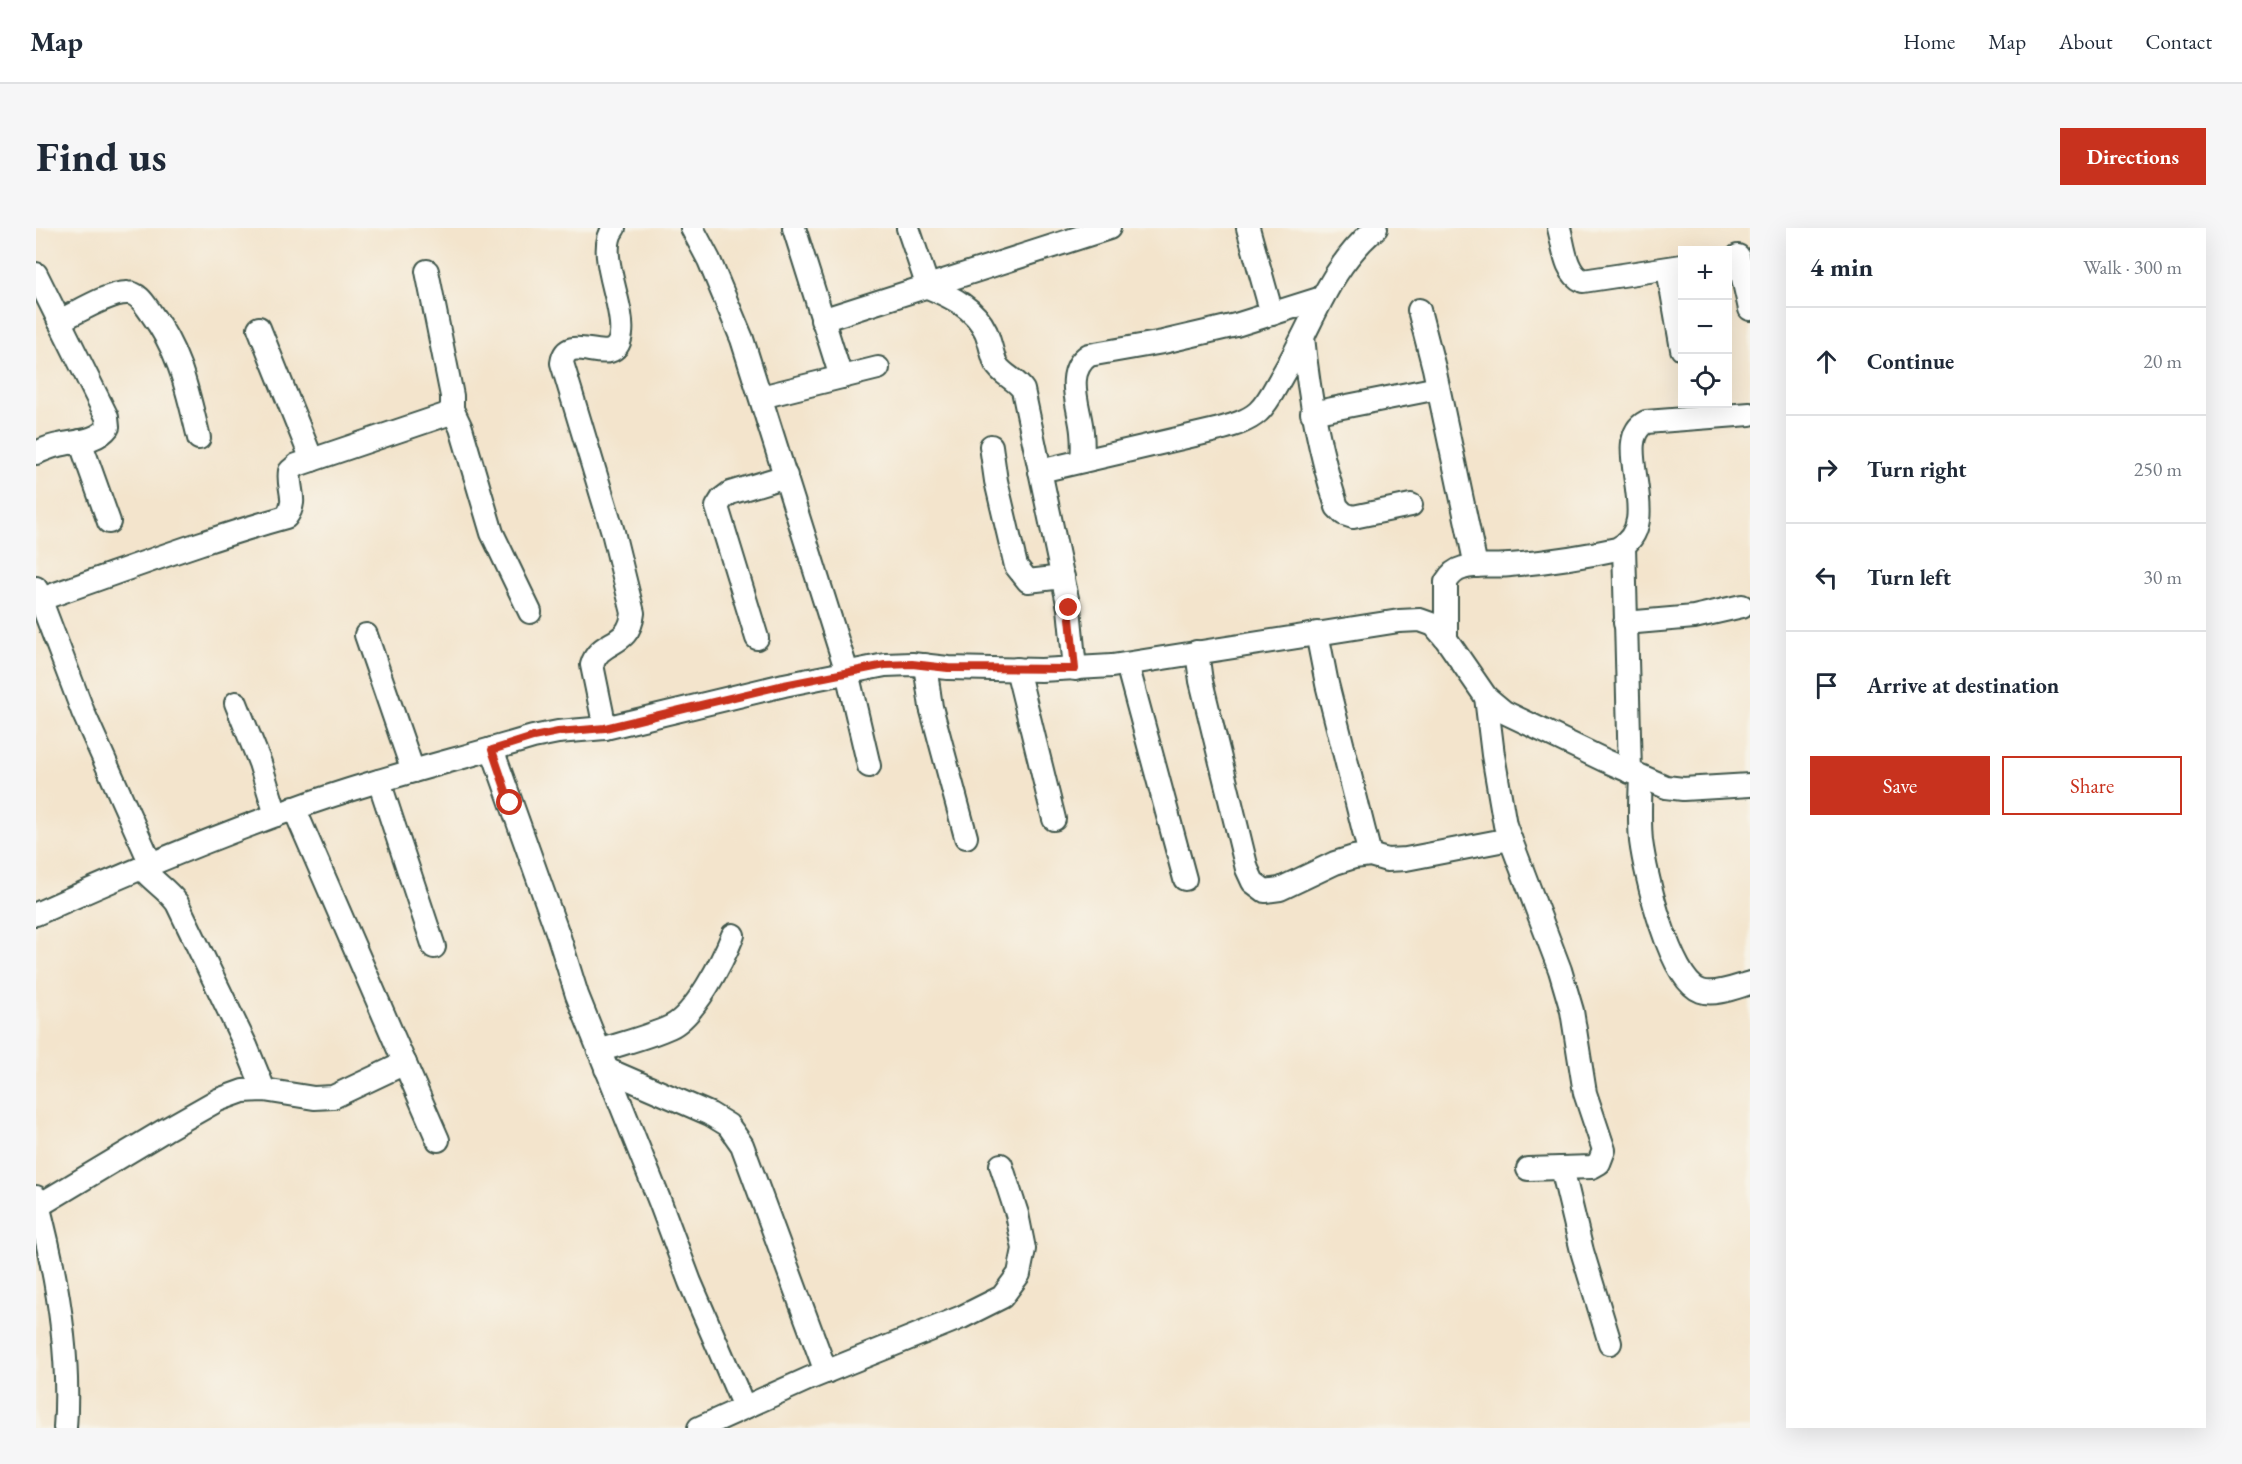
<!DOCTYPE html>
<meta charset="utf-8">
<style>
body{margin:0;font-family:"EB Garamond",serif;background:#f6f6f7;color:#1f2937}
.controls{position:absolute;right:18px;top:18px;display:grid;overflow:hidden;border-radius:0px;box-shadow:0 6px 24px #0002}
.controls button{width:54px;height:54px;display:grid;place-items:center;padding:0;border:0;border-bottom:2px solid #e0e1e3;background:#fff;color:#1f2937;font:30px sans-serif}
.stop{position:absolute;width:18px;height:18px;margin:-14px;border:4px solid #c8321e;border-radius:50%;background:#fff}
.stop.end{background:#c8321e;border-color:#fff;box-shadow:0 2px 6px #0008}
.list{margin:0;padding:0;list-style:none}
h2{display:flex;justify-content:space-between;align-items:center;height:78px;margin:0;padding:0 24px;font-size:26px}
h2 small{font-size:20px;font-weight:400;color:#747a83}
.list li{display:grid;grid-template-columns:39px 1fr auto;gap:18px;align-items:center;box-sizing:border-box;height:108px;padding:0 24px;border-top:2px solid #e0e1e3}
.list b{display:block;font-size:22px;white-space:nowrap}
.list em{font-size:20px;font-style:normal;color:#747a83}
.actions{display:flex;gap:12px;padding:18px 24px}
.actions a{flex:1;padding:14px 0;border:2px solid #c8321e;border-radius:0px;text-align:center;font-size:21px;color:#c8321e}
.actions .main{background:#c8321e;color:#fff}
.icon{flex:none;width:33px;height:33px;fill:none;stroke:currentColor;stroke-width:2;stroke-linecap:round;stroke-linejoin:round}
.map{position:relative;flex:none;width:1714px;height:1200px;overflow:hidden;border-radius:0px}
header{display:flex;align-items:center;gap:36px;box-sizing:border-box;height:84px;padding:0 30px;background:#fff;border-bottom:2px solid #e0e1e3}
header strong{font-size:28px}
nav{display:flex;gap:33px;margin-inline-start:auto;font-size:21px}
.intro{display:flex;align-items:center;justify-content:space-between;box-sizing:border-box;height:144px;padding:0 36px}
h1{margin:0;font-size:42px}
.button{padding:15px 27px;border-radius:0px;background:#c8321e;color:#fff;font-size:21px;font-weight:700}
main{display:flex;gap:36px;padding:0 36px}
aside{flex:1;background:#fff;border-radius:0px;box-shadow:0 6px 24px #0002}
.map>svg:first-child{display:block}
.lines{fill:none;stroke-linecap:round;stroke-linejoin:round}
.minor-casing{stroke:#3f564b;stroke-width:26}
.minor{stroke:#fff;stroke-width:22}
.route{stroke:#c8321e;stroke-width:8}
</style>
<header>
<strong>Map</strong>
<nav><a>Home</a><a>Map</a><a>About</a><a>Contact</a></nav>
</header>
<div class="intro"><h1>Find us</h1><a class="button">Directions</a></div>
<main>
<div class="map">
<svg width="1714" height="1200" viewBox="0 0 1714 1200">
<rect width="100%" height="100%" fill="#f7f3e8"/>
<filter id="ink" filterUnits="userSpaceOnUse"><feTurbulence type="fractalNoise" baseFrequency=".0167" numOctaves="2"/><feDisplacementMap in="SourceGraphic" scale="12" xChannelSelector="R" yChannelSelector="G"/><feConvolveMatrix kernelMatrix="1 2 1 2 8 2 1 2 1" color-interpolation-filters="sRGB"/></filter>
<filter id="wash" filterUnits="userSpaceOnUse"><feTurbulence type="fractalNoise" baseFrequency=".008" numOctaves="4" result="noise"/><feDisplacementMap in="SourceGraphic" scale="24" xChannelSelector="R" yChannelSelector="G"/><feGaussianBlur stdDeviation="1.35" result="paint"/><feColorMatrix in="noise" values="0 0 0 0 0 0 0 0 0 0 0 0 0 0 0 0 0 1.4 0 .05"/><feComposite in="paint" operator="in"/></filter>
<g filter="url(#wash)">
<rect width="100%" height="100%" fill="#f3e4cc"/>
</g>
<g filter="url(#ink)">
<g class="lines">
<defs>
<g id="minor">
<path d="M656 0 673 32 706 111 811 444 833 538"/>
<path d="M758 0 805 149"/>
<path d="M872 0 892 59C916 69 939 80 950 104 954 114 956 126 960 136 966 147 980 151 987 162L1033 380 1039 441"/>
<path d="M1212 0 1236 86"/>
<path d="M1523 0C1528 18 1529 45 1547 53L1646 38"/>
<path d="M1702 28 1714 81"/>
<path d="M1632 41 1646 121"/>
<path d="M0 46 71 189 72 199C61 214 40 213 23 217 15 218 7 222 0 225"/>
<path d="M1383 82 1398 140 1440 338"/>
<path d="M786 92 1073 0"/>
<path d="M23 93C41 85 73 64 92 65 103 65 109 77 115 85 145 126 151 162 163 210"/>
<path d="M223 100 276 232"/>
<path d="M1267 109C1273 168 1283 223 1301 279L1308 286 1317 289 1375 277"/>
<path d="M725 169 842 140"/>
<path d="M416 181 425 200 456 305 494 384"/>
<path d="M1276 185 1402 160"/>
<path d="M44 213 73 294"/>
<path d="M955 218 960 253 980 338 992 353 1027 349"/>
<path d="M1046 233C1047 223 1047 214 1046 204 1044 179 1027 144 1053 127L1127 114 1200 97 1286 70"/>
<path d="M1004 243 1180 202C1194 198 1211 194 1222 184 1233 174 1240 158 1247 146 1279 92 1291 42 1340 0"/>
<path d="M1588 318 1594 544"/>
<path d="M0 360 47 484 115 636"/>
<path d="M5 371C87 343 167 312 250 289 263 272 251 261 254 243L261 237 409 187 416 181V168L391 43"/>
<path d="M1589 395 1658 389 1706 378"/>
<path d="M1281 405 1291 456 1334 627"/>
<path d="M330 407 377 543"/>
<path d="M721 410 681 279 686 271 694 265 750 248"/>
<path d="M1410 411V354C1414 347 1419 342 1427 340 1441 335 1459 339 1474 337 1510 334 1545 329 1581 321 1632 297 1572 214 1610 194L1714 186"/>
<path d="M1161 424 1165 453 1211 641 1217 654 1229 663 1244 661 1299 635 1318 629 1334 627 1351 632 1370 631 1474 611"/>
<path d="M1091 436 1149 651"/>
<path d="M889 437 895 479 930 609"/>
<path d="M981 441 1018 591"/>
<path d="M1450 469 1457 527 1469 597 1524 742 1536 783 1549 865 1568 922 1563 935 1556 939 1492 941"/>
<path d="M200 475 224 535 240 587"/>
<path d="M569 500 556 437C564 410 593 421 597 385L577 304 526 135C531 99 580 147 585 106 589 76 559 24 578 0"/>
<path d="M456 521 523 709 541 767 624 974 654 1054 708 1179"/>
<path d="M1605 549C1604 570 1603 591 1605 613 1609 644 1633 752 1665 763 1679 768 1700 759 1714 755"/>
<path d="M343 553 398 719"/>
<path d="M258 580 402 912"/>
<path d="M106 640C116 653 131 661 141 675L210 818 228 862"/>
<path d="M0 686C84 648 170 612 257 581 336 552 417 533 497 509L522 504 569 500 748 457 849 437 876 436 912 440 1005 442 1076 438 1363 393 1384 392 1398 397 1410 411 1450 469 1468 484 1568 532 1630 559 1647 561 1714 557"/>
<path d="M563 823C587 815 612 809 634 799 659 788 687 732 697 707"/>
<path d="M570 841 674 886 692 897 706 917 790 1144"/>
<path d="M1526 940 1546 1023 1574 1115"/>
<path d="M0 969C20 1043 35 1123 29 1200"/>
<path d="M2 978 129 902 182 872 207 863 228 862 278 870 297 869 369 835"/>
<path d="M663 1200 772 1151 926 1089 966 1069 983 1046 988 1021 981 986 965 937"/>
</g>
</defs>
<use href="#minor" class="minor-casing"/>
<use href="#minor" class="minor"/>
</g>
</g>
<g class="lines" filter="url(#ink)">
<path class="route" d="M474 575 456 522 497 509 522 504 569 500 748 457 849 437 876 436 912 440 1039 441 1033 380"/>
</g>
</svg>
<div class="controls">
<button>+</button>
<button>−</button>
<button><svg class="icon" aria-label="locate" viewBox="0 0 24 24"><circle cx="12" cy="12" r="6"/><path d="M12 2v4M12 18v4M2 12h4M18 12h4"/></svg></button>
</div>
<div class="stop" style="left:474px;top:575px"></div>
<div class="stop end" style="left:1033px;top:380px"></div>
</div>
<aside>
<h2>4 min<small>Walk · 300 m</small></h2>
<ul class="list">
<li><svg class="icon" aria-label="ahead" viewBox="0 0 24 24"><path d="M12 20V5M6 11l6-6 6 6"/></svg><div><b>Continue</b></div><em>20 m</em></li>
<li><svg class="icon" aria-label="right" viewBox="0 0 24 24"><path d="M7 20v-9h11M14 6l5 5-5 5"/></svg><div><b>Turn right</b></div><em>250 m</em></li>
<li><svg class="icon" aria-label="left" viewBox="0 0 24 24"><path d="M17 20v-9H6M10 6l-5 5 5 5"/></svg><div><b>Turn left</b></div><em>30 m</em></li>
<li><svg class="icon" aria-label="arrive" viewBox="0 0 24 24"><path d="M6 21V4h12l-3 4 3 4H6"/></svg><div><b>Arrive at destination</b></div></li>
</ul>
<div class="actions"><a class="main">Save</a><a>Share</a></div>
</aside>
</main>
